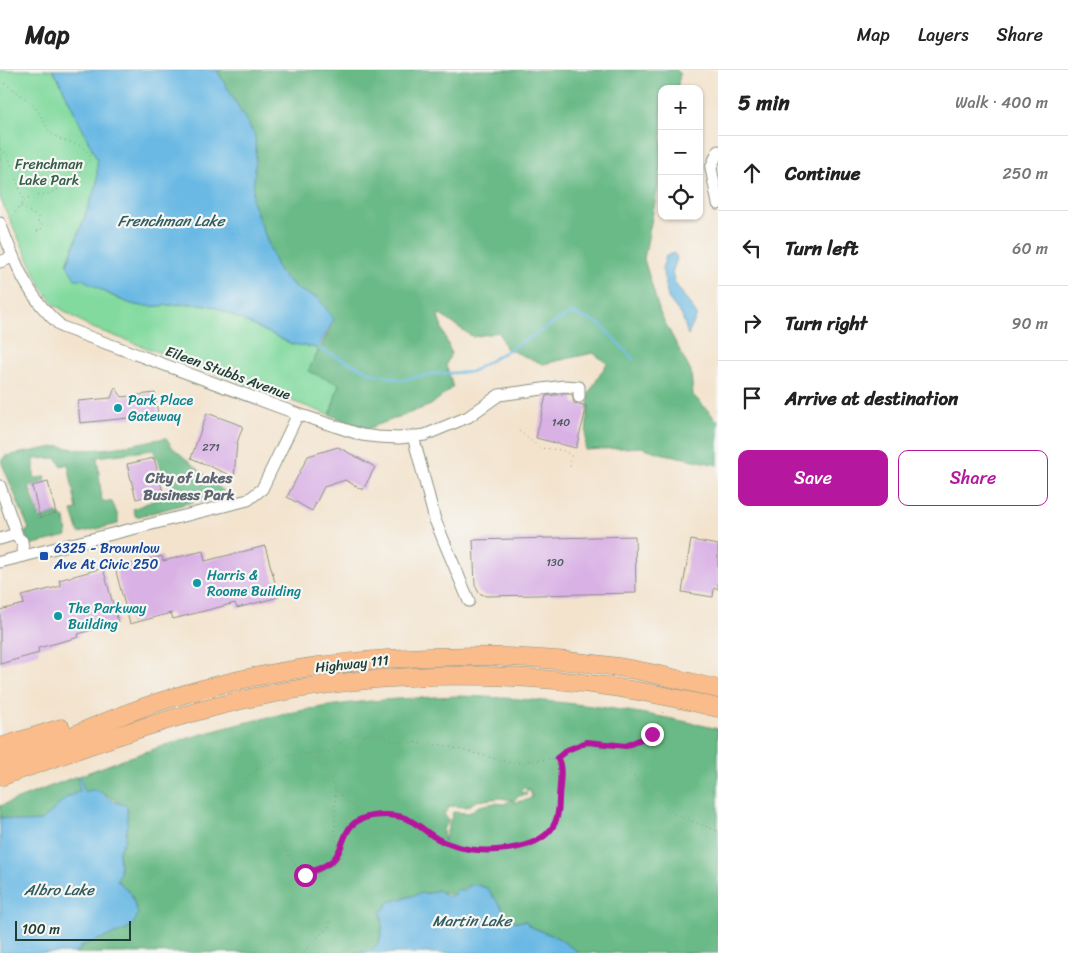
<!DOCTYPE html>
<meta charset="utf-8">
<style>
body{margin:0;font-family:Sriracha,sans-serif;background:#f2f2f2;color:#222}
.controls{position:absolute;right:15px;top:15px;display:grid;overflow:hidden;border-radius:10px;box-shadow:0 1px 4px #0004}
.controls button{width:45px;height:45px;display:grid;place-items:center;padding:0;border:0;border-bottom:1px solid #e0e0e0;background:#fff;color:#222;font:25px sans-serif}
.scale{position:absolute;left:15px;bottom:12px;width:116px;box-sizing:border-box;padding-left:5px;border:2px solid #1f3d34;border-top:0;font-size:14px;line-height:18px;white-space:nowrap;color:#1f3d34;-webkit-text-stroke:4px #f6f6f2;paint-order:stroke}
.stop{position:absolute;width:15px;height:15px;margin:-11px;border:4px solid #b5179e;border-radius:50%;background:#fff}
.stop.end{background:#b5179e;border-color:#fff;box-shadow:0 1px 5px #0008}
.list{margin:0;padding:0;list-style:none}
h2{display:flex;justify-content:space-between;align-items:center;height:65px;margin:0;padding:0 20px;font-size:21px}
h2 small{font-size:16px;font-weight:400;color:#767676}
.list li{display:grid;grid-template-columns:32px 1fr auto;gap:15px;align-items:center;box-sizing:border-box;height:75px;padding:0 20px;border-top:1px solid #e0e0e0}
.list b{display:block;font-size:19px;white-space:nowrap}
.list em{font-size:16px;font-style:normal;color:#767676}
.actions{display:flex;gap:10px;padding:15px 20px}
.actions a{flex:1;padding:11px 0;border:1px solid #b5179e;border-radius:10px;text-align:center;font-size:18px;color:#b5179e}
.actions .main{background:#b5179e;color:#fff}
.icon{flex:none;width:28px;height:28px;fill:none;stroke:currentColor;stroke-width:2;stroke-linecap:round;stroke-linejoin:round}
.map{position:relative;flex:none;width:718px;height:883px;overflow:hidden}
header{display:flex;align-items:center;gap:30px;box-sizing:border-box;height:70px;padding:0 25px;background:#fff;border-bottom:1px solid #e0e0e0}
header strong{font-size:24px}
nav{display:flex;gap:28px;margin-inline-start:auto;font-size:18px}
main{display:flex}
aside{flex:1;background:#fff}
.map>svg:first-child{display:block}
.green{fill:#82da9f;stroke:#508c6a}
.forest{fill:#69ba86;stroke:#447c5d;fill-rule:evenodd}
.water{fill:#6ab9e4;stroke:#447b8c}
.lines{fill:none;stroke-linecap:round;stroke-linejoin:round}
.stream{stroke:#6ab9e4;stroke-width:2.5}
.building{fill:#d9b1e5}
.minor-casing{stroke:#899080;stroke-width:13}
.highway-casing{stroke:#899080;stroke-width:19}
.path{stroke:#899080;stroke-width:1;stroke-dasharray:1 4;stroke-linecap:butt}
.minor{stroke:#fff;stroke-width:11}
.highway{stroke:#fabc8b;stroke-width:18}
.route{stroke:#b5179e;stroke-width:6}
.culture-dot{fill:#0f9aa8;stroke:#f6f6f2;stroke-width:2}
.transit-dot{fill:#1a4fb4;stroke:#f6f6f2;stroke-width:2}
.labels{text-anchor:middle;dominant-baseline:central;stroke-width:4.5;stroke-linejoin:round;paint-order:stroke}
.number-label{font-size:11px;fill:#4e5a60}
.park-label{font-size:14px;fill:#335c49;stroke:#f6f6f2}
.street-label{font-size:14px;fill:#1f3d34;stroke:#f6f6f2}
.culture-label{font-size:14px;fill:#0d838f;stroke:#f6f6f2;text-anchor:start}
.transit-label{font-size:14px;fill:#164399;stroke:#f6f6f2;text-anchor:start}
.water-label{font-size:15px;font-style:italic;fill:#325c60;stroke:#f6f6f2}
.neighbourhood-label{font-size:15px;font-weight:bold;fill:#606672;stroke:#f6f6f2}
</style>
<header>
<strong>Map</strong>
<nav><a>Map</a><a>Layers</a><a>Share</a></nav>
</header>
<main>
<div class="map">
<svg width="718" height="883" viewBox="0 0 718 883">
<rect width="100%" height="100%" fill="#f6f6f2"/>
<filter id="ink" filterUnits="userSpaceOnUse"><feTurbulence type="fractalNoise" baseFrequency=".02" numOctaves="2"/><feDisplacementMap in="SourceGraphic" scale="10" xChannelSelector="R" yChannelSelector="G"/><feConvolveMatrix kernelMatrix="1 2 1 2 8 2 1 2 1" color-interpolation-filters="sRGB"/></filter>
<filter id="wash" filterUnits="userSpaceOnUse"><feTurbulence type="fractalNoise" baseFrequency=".0096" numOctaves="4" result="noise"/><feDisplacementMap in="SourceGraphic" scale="20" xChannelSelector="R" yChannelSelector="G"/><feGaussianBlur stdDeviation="1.12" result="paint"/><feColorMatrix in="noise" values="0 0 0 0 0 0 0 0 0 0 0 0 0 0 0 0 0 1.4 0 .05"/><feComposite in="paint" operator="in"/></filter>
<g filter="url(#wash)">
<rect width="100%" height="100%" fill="#f3e3cd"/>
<path class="green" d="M0 0H52L59 10 97 89 98 99 97 113 67 194C84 210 121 236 145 236 170 237 191 230 215 237L292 274 318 278 317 280 339 314 330 345 90 257 55 235 42 218 0 128Z"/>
<g class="forest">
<path d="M217 0H677L680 4 677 19H662V96L644 189 660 243 691 302 693 325 718 351V395L660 383 641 377 585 380 589 323 607 293 593 283 543 294 505 278 499 262 473 267 439 244 438 247 451 283 446 295 453 317 431 335 367 359 330 345 339 314 308 301 330 259 318 228 299 220 279 202 252 131 256 87 255 66Z"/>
<path d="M166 368 173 378 226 423 136 447 133 439 172 423 153 380 97 387 102 431 112 432 118 446V454L79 463 72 441 77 440 68 394 61 396 57 388 34 389V408L46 407 45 412 29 416 40 449 56 443 65 448 67 466 30 475 24 463 29 459 1 391 5 386 60 376C93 386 133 373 166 368Z"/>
<path d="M459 626C549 629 631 638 718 659V883H579L558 868 529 856 526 851 517 852 510 849 487 818 473 814C455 820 457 830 437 820 431 824 428 822 422 824 402 828 395 829 381 843 384 853 382 870 374 878 372 881 366 881 362 882L74 883 80 880 81 876 129 858 138 844 131 824 117 810 120 797 119 780 125 770 127 755V737C114 732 100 715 85 722L81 716 80 721 66 728 42 751 24 752 0 747V736L77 706 80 714 79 706C156 676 234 652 316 638 363 630 411 628 459 626ZM523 718H526L527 722 529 718 532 727 527 730 515 732 513 731 519 726 527 725 525 722 520 723ZM500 728 512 730 504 734 495 733 479 736 469 743 453 742 444 771 443 759 449 751 444 744 449 738 447 736 467 737 476 731Z"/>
</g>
<g class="water">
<path d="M52 0H217L255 66 256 87 252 131 279 202 299 220 318 228 334 249 318 278 292 274 215 237C190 229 168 238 142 236 122 234 100 218 82 209H75L67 195 97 113V89L59 10Z"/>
<path d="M674 183 677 188 672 203 675 213 697 245 688 265 682 246 668 228 662 198 666 186Z"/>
<path d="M79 706 85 722C99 715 106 728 115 732 119 734 123 734 127 736V755L125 770 119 780 120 802 117 810 131 824 138 844 134 853 126 860 81 876 79 880 74 883H0V747L24 752 42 751 66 728 80 721 77 707Z"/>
<path d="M473 814 487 818 510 849 517 852 526 851 529 856 558 868 579 883H355C360 882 367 882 371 880 383 875 384 853 381 843L389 832 423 823 428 824 438 820 446 826H452L458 819 462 821Z"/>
</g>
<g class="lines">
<path class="stream" d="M318 278 372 303 402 310 432 304 471 302 571 243 600 254 633 289"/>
</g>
<g id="blocks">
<g class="building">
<path d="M115 317 122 327 155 323 158 345 80 353 78 331 111 328Z"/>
<path d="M564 324H572L574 333 587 336 576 378 536 368 546 326Z"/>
<path d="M207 343 243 356 237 373 234 407 191 388Z"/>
<path d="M338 377 375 397 363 420 345 410 324 417 312 441 287 427 308 386Z"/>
<path d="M154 388 163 422 136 429 127 394Z"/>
<path d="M48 412 56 443 40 448 32 416Z"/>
<path d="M635 466 636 523 486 526 479 523 475 515 473 470Z"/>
<path d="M691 470 718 475V519L714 518 713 527 682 522Z"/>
<path d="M265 476 279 527 237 538 235 533 173 549 171 543 130 554 115 498 162 486 163 491 203 481 205 491Z"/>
<path d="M103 498 118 552 78 564 79 567 38 578 39 583 0 594V540L24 534 22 526 61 516 59 510Z"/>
</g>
</g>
</g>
<g filter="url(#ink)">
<use href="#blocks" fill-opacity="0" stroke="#899080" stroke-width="1"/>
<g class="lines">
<defs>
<g id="minor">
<path d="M718 81 711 98 718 134"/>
<path d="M0 153C16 195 27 227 62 257L298 344 362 365 378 367 399 368 425 365 468 347 499 325 564 316 579 317V327"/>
<path d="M0 192 13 187"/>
<path d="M413 366 435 450 469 531"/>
<path d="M0 416 18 468 22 471 24 486"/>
<path d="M0 469 16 464"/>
<path d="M0 492 248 430 262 419 298 344"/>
</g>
<g id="highway">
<path d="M0 677 61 658"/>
<path d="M0 695C56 675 109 647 165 630 306 585 473 576 618 597 652 602 685 611 718 619"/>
<path d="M3 706C84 677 166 647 251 628 405 594 566 600 718 638"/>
</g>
</defs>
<use href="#minor" class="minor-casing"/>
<use href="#highway" class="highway-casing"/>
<g class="path">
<path d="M0 11C13 19 31 30 40 44 45 52 46 60 55 66 68 75 84 71 91 88L70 115 46 124 26 128 13 146"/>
<path d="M0 79 8 85 23 129"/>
<path d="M21 136 39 148 38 152 43 156 40 161H37"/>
<path d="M519 361 540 378 562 380 571 385 570 398"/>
<path d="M631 674 633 680 629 702 673 744 718 761"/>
<path d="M317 683 319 693 328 702 335 719 366 748"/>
<path d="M557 687 567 680 587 672 626 676 652 664 664 640"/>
<path d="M335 720V762L338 780"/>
<path d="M229 727 244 714 249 704 280 687 332 681 336 676 356 664 363 666 372 663 395 671 442 675 512 693 557 688 559 691C561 704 560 743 554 755 542 782 479 783 455 776 418 766 419 739 372 746 340 752 348 772 334 789 327 797 316 798 308 805H305L297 798 280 772"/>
<path d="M305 883C308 868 326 867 331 850"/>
</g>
<use href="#minor" class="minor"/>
<use href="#highway" class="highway"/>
</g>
</g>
<g class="lines" filter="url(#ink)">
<path class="route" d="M305 805H308C316 798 327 797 334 789 348 772 340 752 372 746 419 739 418 766 455 776 481 784 535 782 552 758 558 750 559 738 559 729 559 718 564 696 557 688L567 680 587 672 626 676 652 664"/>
</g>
<g class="culture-dot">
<circle cx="118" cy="338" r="5"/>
<circle cx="197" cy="513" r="5"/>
<circle cx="58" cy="546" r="5"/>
</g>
<rect class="transit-dot" x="39" y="481" width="10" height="10" rx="2.5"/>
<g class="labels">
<g class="number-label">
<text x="561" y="352">140</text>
<text x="211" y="377">271</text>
<text x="555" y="492">130</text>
</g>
<g class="park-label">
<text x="49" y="94">Frenchman<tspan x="49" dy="16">Lake Park</tspan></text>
</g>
<g class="street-label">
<text transform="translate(228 303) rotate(20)">Eileen Stubbs Avenue</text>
<text transform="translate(352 594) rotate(-6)">Highway 111</text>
</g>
<g class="culture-label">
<text x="128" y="330">Park Place<tspan x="128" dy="16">Gateway</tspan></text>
<text x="207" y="505">Harris &amp;<tspan x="207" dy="16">Roome Building</tspan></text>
<text x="68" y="538">The Parkway<tspan x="68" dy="16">Building</tspan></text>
</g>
<g class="transit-label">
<text x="54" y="478">6325 - Brownlow<tspan x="54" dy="16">Ave At Civic 250</tspan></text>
</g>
<g class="water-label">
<text x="171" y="151">Frenchman Lake</text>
<text x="59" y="820">Albro Lake</text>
<text x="472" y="851">Martin Lake</text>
</g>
<g class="neighbourhood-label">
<text x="189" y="408">City of Lakes<tspan x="189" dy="17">Business Park</tspan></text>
</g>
</g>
</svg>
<div class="controls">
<button>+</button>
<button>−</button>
<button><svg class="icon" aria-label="locate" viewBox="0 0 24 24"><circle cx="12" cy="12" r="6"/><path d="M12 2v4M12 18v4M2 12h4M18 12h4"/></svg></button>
</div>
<div class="scale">100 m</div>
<div class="stop" style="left:305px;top:805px"></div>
<div class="stop end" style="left:652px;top:664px"></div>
</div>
<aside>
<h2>5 min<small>Walk · 400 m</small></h2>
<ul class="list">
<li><svg class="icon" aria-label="ahead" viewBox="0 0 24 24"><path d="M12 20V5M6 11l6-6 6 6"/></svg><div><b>Continue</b></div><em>250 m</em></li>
<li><svg class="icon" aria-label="left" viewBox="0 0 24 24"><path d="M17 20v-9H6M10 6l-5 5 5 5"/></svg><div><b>Turn left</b></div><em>60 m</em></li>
<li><svg class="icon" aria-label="right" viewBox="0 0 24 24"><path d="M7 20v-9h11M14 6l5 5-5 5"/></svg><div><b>Turn right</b></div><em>90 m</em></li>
<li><svg class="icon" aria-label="arrive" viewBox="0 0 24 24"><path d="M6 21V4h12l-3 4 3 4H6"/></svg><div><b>Arrive at destination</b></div></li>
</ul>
<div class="actions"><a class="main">Save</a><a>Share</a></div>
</aside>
</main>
